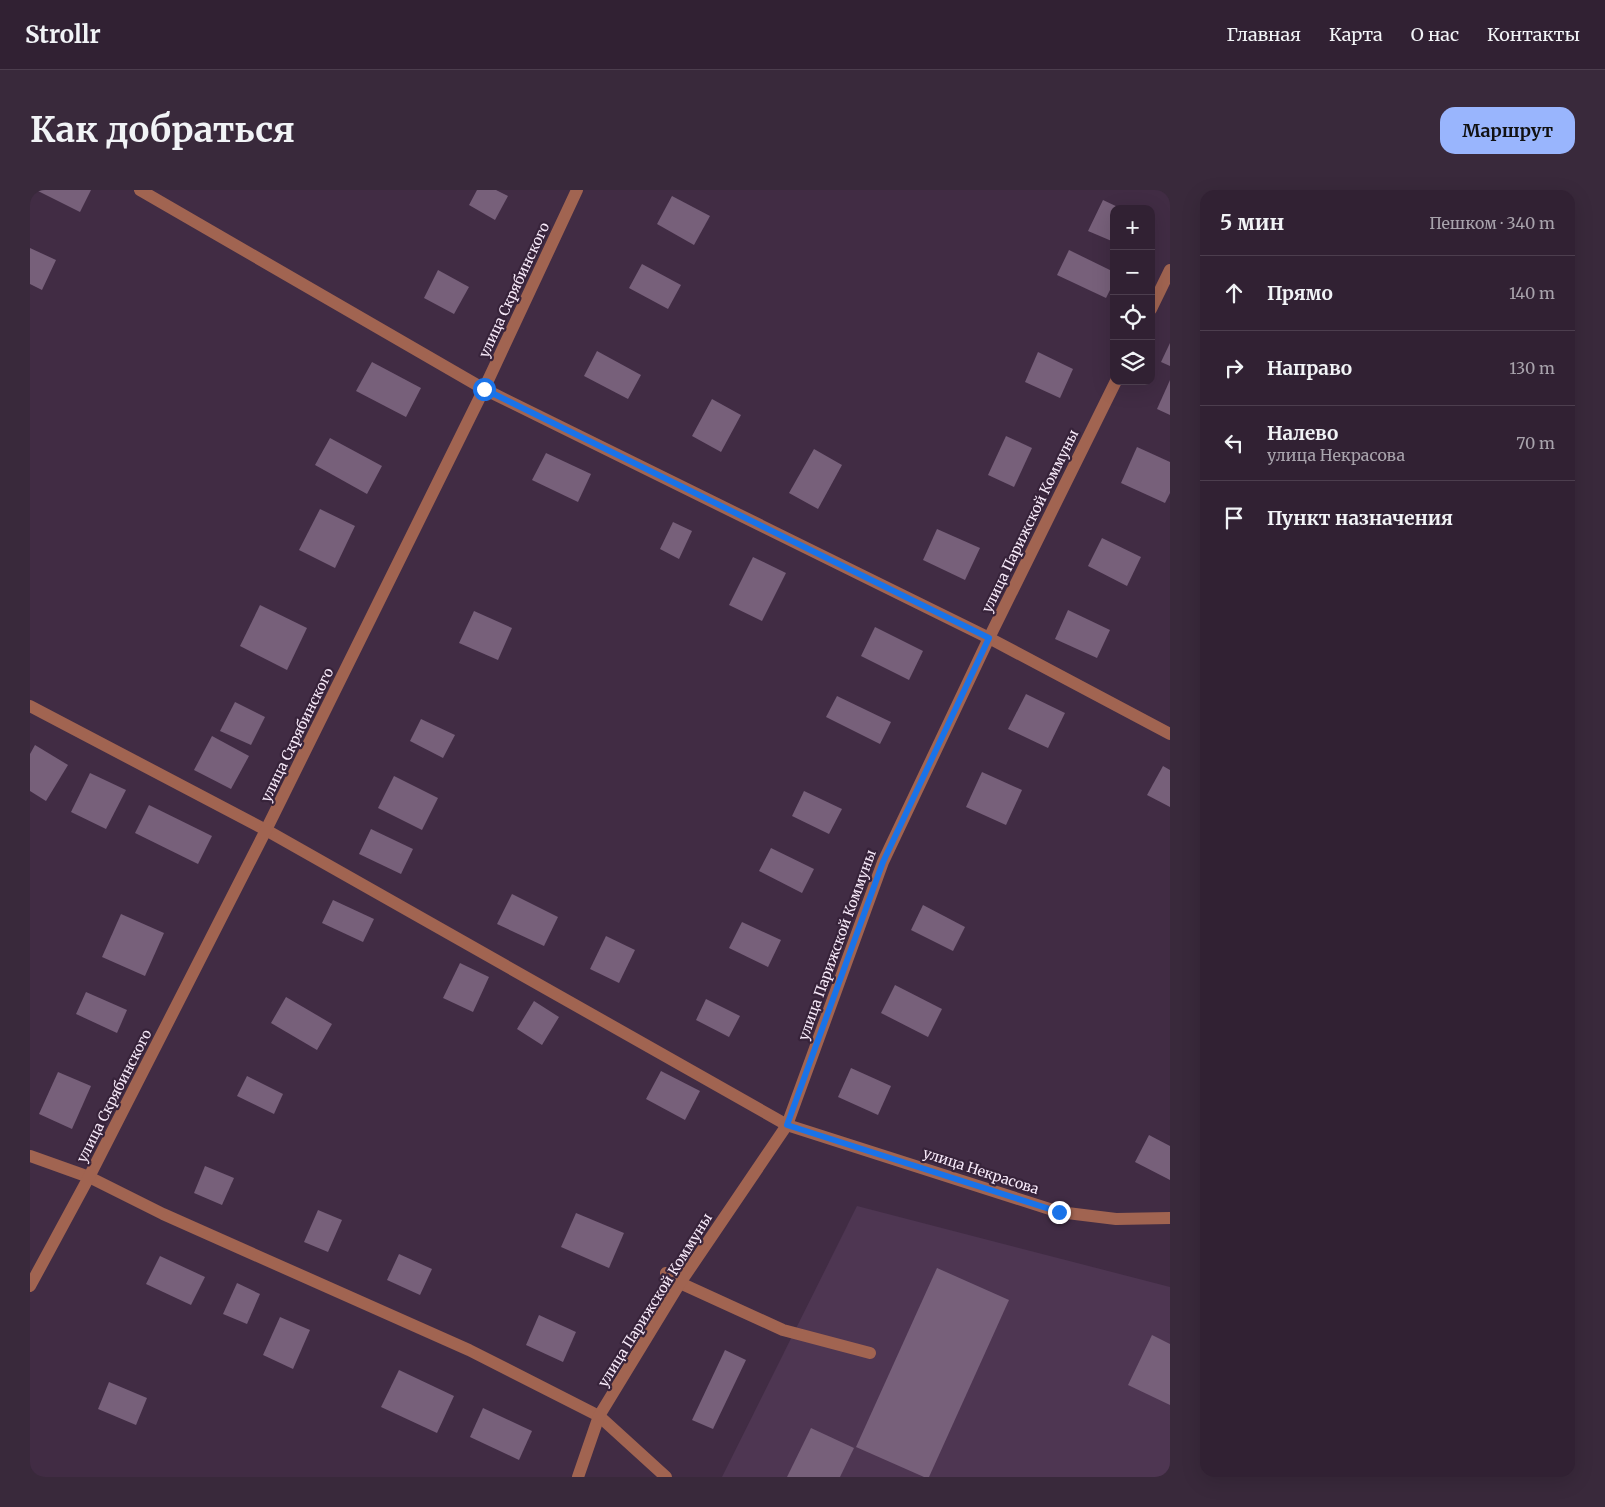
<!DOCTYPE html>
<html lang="ru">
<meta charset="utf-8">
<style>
body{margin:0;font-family:Merriweather,serif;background:#39293b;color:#f1f3f6}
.controls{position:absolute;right:15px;top:15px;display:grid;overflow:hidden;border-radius:10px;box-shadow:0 5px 20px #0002}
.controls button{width:45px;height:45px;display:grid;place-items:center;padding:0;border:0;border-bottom:1px solid #4c3e4e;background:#312133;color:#f1f3f6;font:25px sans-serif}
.stop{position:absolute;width:15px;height:15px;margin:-11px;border:4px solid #1a73e8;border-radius:50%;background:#fff}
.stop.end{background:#1a73e8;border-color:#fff;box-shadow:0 1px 5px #0008}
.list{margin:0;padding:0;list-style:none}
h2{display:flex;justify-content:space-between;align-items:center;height:65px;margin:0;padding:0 20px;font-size:21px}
h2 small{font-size:16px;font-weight:400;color:#a8a3ac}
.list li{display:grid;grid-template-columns:32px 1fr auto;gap:15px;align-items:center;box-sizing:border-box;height:75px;padding:0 20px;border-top:1px solid #4c3e4e}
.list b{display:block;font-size:19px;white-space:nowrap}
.list p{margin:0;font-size:16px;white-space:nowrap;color:#a8a3ac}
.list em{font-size:16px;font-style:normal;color:#a8a3ac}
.icon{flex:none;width:28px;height:28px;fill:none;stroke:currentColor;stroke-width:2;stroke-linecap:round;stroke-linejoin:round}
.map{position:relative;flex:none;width:1140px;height:1287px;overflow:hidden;border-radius:15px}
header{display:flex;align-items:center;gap:30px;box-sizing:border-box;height:70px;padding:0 25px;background:#312133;border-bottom:1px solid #4c3e4e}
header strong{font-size:24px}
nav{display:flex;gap:28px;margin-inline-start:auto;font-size:18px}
.intro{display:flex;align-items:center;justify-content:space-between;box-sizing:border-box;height:120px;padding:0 30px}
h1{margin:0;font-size:35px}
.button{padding:12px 22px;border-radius:15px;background:#99b5fd;color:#111;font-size:18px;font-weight:700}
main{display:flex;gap:30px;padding:0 30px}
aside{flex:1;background:#312133;border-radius:15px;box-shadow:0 5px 20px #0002}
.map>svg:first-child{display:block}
.built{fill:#4e3652}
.building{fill:#77607a}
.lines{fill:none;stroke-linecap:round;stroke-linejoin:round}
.minor{stroke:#a16451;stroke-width:12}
.route{stroke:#1a73e8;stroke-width:6}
.labels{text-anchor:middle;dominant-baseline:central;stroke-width:4.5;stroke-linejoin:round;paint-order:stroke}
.street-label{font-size:14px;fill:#f8eafa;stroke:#37233a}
</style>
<header>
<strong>Strollr</strong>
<nav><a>Главная</a><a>Карта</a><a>О нас</a><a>Контакты</a></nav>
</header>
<div class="intro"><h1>Как добраться</h1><a class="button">Маршрут</a></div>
<main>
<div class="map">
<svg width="1140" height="1287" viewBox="0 0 1140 1287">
<rect width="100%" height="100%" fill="#412c44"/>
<path class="built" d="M827 1016 1140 1097V1287H692Z"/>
<g class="building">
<path d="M9 0H61L50 22 8 1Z"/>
<path d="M447 0H466L478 6 465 30 439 15Z"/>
<path d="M642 6 680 26 664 55 627 34Z"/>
<path d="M1073 10 1092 19H1084V52L1058 41Z"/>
<path d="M0 58 26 70 12 100 0 94Z"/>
<path d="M1039 60 1084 82V92L1076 108 1027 85Z"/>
<path d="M612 74 651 95 638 119 599 98Z"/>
<path d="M408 80 439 97 424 124 394 108Z"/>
<path d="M1140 153V176L1131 172Z"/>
<path d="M567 161 611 185 598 209 554 186Z"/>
<path d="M1008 162 1043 179 1030 208 995 192Z"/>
<path d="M342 172 391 198 376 227 326 201Z"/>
<path d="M1140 190V225L1127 219Z"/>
<path d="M682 209 711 225 691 262 662 246Z"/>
<path d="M976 246 1002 258 984 297 958 285Z"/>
<path d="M300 248 352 276 337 304 285 275Z"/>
<path d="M1107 257 1140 272V303L1135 313 1091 293Z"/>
<path d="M784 259 812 275 788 319 759 303Z"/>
<path d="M516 263 561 284 548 312 502 290Z"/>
<path d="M290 319 325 336 305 378 269 360Z"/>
<path d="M643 332 662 341 649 369 630 359Z"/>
<path d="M907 339 950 358 935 390 893 370Z"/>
<path d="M1072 348 1111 367 1097 396 1058 376Z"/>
<path d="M723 367 756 383 732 431 699 415Z"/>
<path d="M230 415 277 438 257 480 210 456Z"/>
<path d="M1038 420 1080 440 1067 468 1025 449Z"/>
<path d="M444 421 482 438 468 470 429 453Z"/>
<path d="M845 437 893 461 879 490 831 466Z"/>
<path d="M996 504 1035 523 1018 558 978 539Z"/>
<path d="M807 506 861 532 850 554 796 527Z"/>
<path d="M205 512 235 527 221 555 190 541Z"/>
<path d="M391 529 425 545 413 568 380 551Z"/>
<path d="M182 546 219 566 201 599 164 580Z"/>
<path d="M5 555 38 575 16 611 0 601V564Z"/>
<path d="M1133 576 1140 580V617L1117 605Z"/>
<path d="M952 582 992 600 976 635 936 617Z"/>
<path d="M60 583 96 600 76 639 41 622Z"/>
<path d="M364 586 408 608 392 640 348 618Z"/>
<path d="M774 601 812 619 799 644 762 626Z"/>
<path d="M119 615 182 646 168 674 105 643Z"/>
<path d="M341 639 383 659 371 684 329 664Z"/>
<path d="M741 658 784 679 772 703 729 681Z"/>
<path d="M482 704 528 727 514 756 467 734Z"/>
<path d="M303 710 344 729 333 752 292 733Z"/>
<path d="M893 715 935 737 923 761 881 740Z"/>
<path d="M91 724 134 743 115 786 72 767Z"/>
<path d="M712 732 751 750 738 777 699 758Z"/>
<path d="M576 746 605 760 589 793 560 779Z"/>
<path d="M430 773 459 787 443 822 413 808Z"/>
<path d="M865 795 912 819 898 847 851 823Z"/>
<path d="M56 802 97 820 87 843 46 824Z"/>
<path d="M256 807 302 834 287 860 241 833Z"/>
<path d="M676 809 710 826 699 847 666 830Z"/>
<path d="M504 811 529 827 512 855 487 839Z"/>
<path d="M821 878 861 896 848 925 808 907Z"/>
<path d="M631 881 670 901 655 930 616 909Z"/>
<path d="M28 882 61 896 42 939 9 924Z"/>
<path d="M217 886 253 904 244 924 207 906Z"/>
<path d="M1119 945 1140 956V990L1105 972Z"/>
<path d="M175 976 204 988 192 1015 164 1003Z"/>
<path d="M288 1020 312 1030 298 1062 274 1052Z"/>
<path d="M546 1023 594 1043 579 1078 531 1057Z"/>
<path d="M369 1064 402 1079 390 1105 357 1090Z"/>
<path d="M130 1066 175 1087 161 1115 116 1094Z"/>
<path d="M907 1078 979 1110 899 1287H894L826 1257Z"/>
<path d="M207 1093 230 1104 217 1134 193 1124Z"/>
<path d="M509 1125 546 1142 533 1172 496 1155Z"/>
<path d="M250 1127 280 1140 263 1179 233 1165Z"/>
<path d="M1122 1145 1140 1154V1215L1098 1195Z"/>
<path d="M695 1160 716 1170 683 1239 662 1230Z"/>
<path d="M369 1180 424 1206 407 1243 351 1217Z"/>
<path d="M79 1192 117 1208 106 1235 68 1219Z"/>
<path d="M453 1218 502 1241 489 1270 440 1247Z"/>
<path d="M781 1238 824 1258 810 1287H757Z"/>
</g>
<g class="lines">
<g class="minor">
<path d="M110 0 454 199 959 448 1140 544"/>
<path d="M1121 119 1140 80"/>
<path d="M0 516 236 640 757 935 1029 1022 1086 1029 1140 1028"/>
<path d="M0 966 59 987 133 1024 439 1160 569 1226 636 1287"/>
<path d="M636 1083 650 1093 753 1140 840 1163"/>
<path d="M0 1096 59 987 236 640 454 199 547 0"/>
<path d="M548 1287 569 1226 650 1093 757 935 853 672 959 448 1086 191"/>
</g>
</g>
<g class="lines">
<path class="route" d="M454 199 959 448 853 672 757 935 1029 1022"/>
</g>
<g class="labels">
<g class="street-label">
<text transform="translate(484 100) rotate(-65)">улица Скрябинского</text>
<text transform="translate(1000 331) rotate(-64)">улица Парижской Коммуны</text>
<text transform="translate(267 545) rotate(-64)">улица Скрябинского</text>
<text transform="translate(807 755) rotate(-70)">улица Парижской Коммуны</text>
<text transform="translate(84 906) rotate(-63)">улица Скрябинского</text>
<text transform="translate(951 981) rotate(18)">улица Некрасова</text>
<text transform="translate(625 1110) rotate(-58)">улица Парижской Коммуны</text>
</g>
</g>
</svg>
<div class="controls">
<button>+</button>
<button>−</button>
<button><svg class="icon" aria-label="locate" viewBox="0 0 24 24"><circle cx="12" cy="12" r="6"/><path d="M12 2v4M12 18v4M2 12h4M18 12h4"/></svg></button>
<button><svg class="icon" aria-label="layers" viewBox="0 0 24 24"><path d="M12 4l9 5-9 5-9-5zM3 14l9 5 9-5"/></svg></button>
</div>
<div class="stop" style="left:454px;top:199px"></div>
<div class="stop end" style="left:1029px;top:1022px"></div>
</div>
<aside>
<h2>5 мин<small>Пешком · 340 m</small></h2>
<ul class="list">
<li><svg class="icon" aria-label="ahead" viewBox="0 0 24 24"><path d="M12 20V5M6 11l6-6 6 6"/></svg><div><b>Прямо</b></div><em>140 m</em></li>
<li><svg class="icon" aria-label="right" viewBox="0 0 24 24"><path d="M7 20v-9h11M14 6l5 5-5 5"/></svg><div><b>Направо</b></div><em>130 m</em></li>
<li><svg class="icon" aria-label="left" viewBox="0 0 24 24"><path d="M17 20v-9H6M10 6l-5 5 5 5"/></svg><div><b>Налево</b><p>улица Некрасова</p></div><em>70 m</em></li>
<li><svg class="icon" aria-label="arrive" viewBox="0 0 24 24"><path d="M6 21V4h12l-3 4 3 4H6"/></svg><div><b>Пункт назначения</b></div></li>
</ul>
</aside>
</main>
